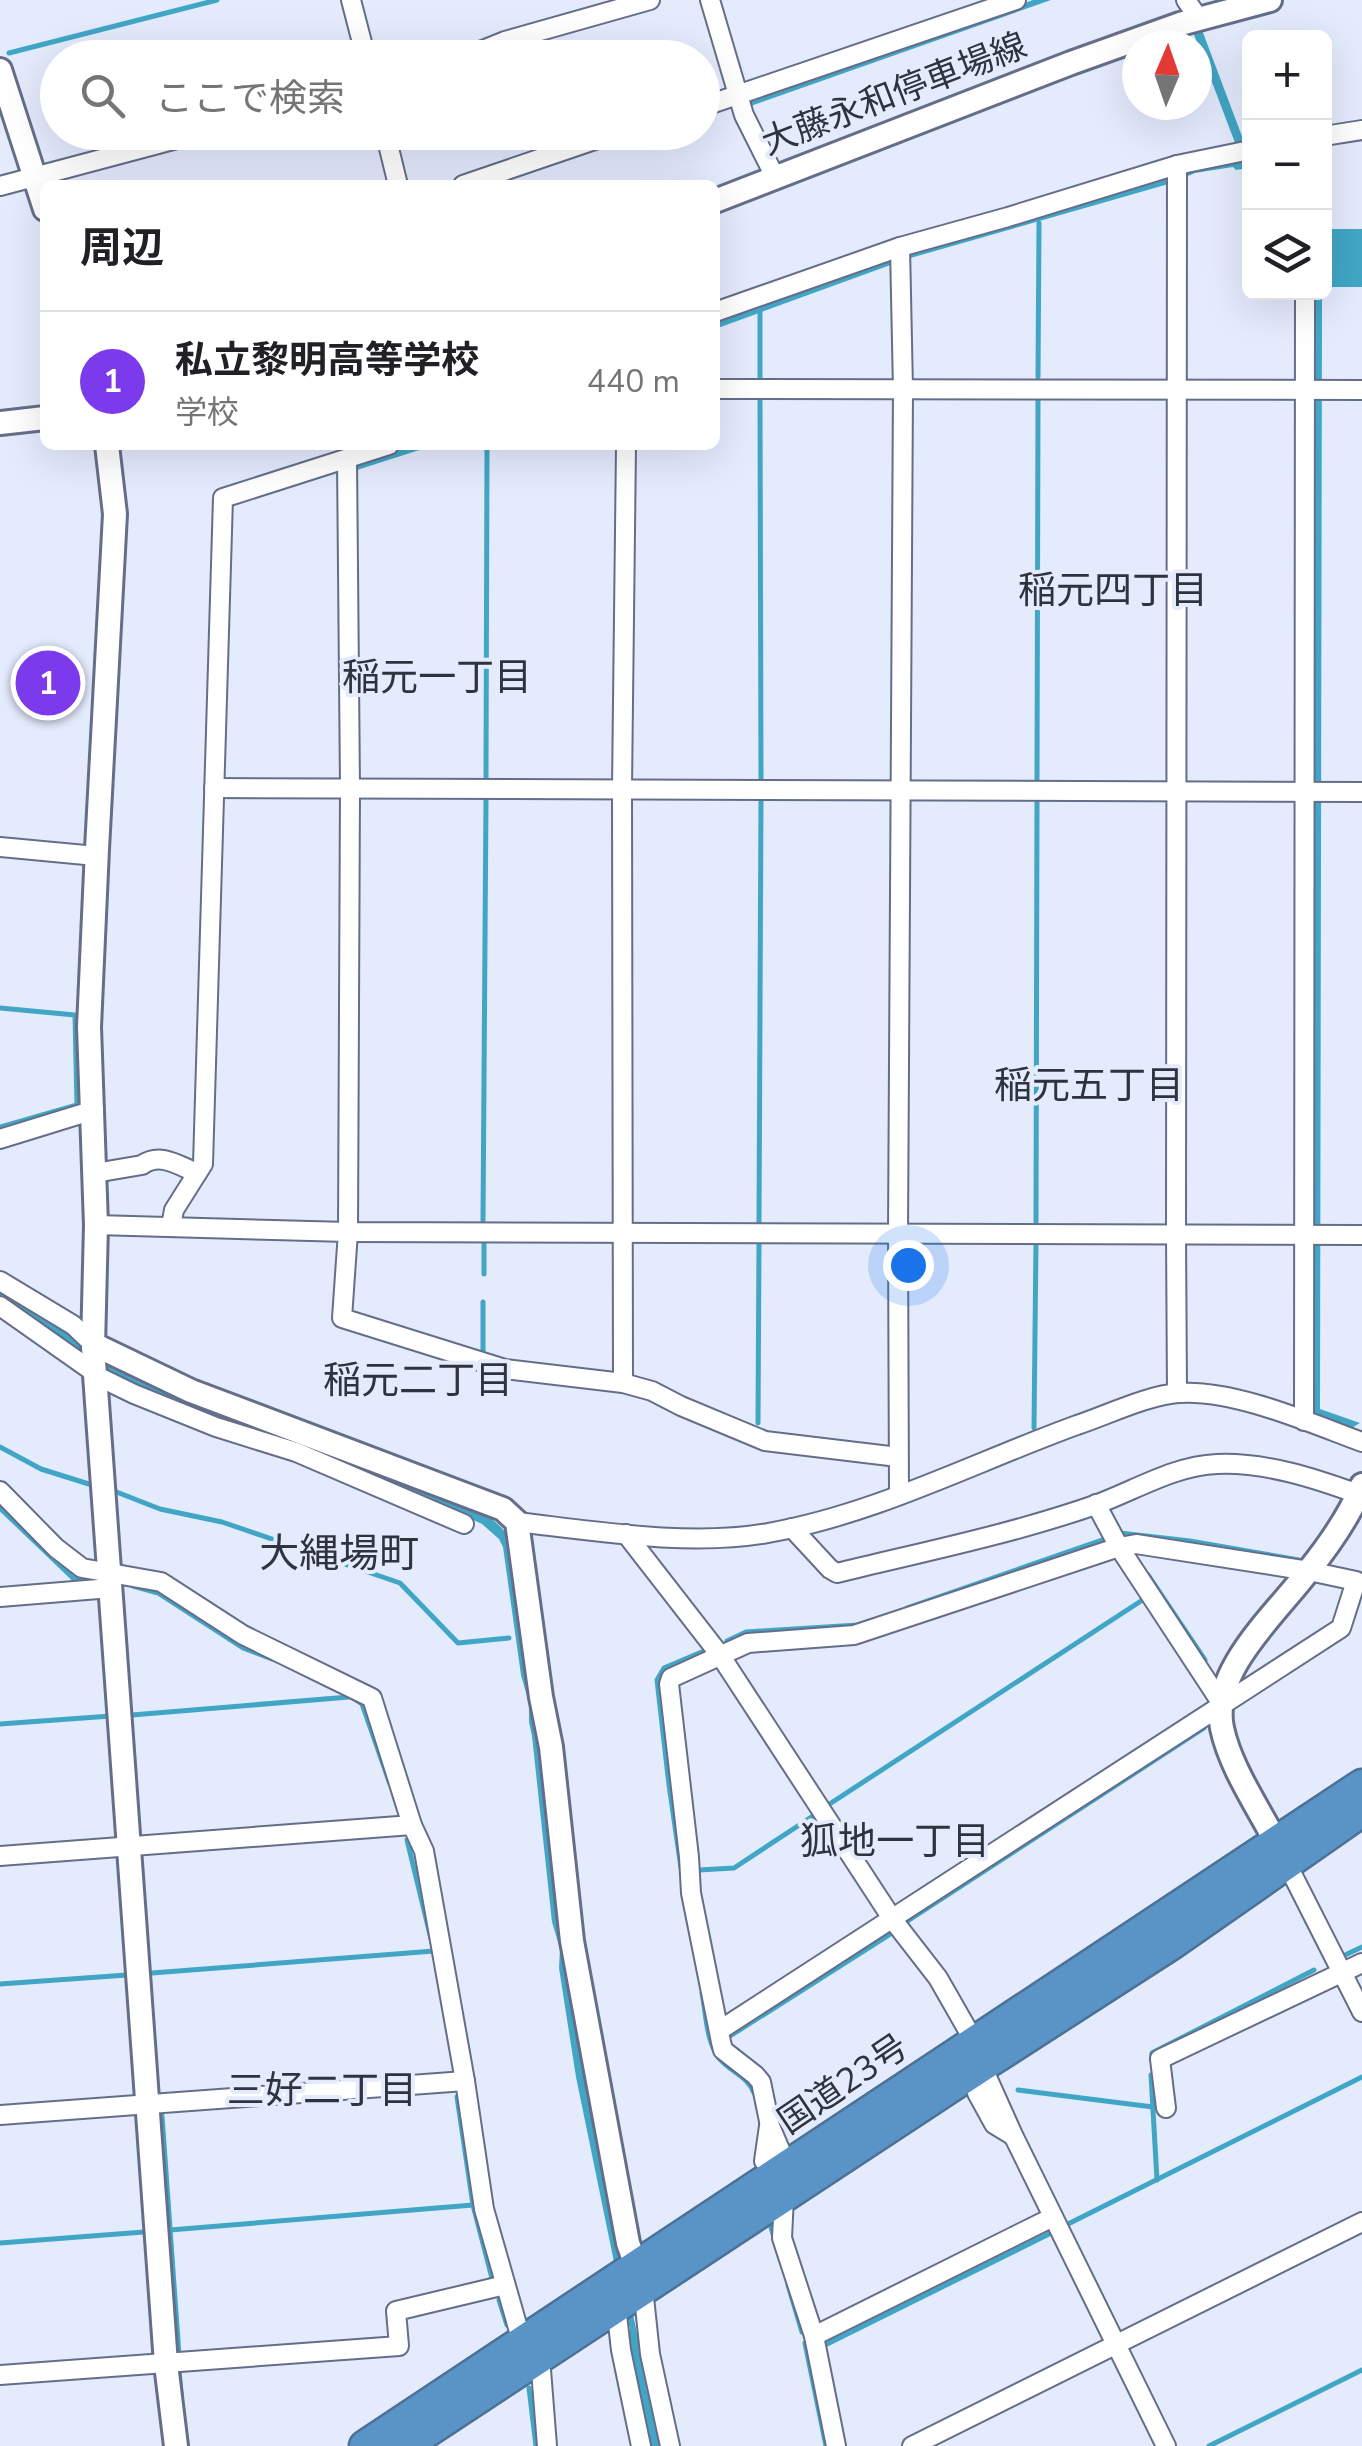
<!DOCTYPE html>
<html lang="ja">
<meta charset="utf-8">
<style>
body{margin:0;font-family:"Nunito Sans","Noto Sans JP",sans-serif;background:#f2f2f2;color:#202124}
.controls{position:absolute;right:30px;top:30px;display:grid;overflow:hidden;border-radius:15px;box-shadow:0 10px 40px #0002}
.controls button{width:90px;height:90px;display:grid;place-items:center;padding:0;border:0;border-bottom:2px solid #e0e0e0;background:#fff;color:#202124;font:50px sans-serif}
.compass{position:absolute;left:1122px;top:30px;width:90px;height:90px;border-radius:50%;background:#fff;box-shadow:0 10px 40px #0002;rotate:2deg}
.you{position:absolute;left:908px;top:1265px;width:35px;height:35px;margin:-25px;border:8px solid #fff;border-radius:50%;background:#1a73e8;box-shadow:0 0 0 15px #1a73e833}
.badge{display:grid;place-items:center;width:65px;height:65px;border-radius:50%;background:#7c3aed;color:#fff;font-size:32px;font-weight:700}
.pin{position:absolute;translate:-50% -50%;border:5px solid #fff;box-shadow:0 2px 10px #0006}
.list{margin:0;padding:0;list-style:none}
h2{display:flex;justify-content:space-between;align-items:center;height:130px;margin:0;padding:0 40px;font-size:42px}
h2 small{font-size:32px;font-weight:400;color:#757577}
.list li{display:grid;grid-template-columns:65px 1fr auto;gap:30px;align-items:center;box-sizing:border-box;height:140px;padding:0 40px;border-top:2px solid #e0e0e0}
.list b{display:block;font-size:38px;white-space:nowrap}
.list p{margin:0;font-size:32px;white-space:nowrap;color:#757577}
.list em{font-size:32px;font-style:normal;color:#757577}
.icon{flex:none;width:55px;height:55px;fill:none;stroke:currentColor;stroke-width:2;stroke-linecap:round;stroke-linejoin:round}
.map{position:relative;flex:none;width:1362px;height:2446px;overflow:hidden}
.search{position:absolute;background:#fff;box-shadow:0 10px 40px #0002;left:40px;top:40px;width:680px;height:110px;display:flex;align-items:center;gap:25px;box-sizing:border-box;padding:0 35px;border-radius:55px;color:#757577;font-size:38px}
.panel{position:absolute;background:#fff;box-shadow:0 10px 40px #0002;left:40px;top:180px;width:680px;height:270px;border-radius:15px}
.map>svg:first-child{display:block}
.water{fill:#41a6c6}
.lines{fill:none;stroke-linecap:round;stroke-linejoin:round}
.stream{stroke:#41a6c6;stroke-width:5}
.street-casing{stroke:#656e89;stroke-width:22}
.secondary-casing{stroke:#656e89;stroke-width:28}
.highway-casing{stroke:#4b7196;stroke-width:35}
.street{stroke:#fff;stroke-width:18}
.secondary{stroke:#fff;stroke-width:22}
.highway{stroke:#5a93c5;stroke-width:30}
.labels{text-anchor:middle;dominant-baseline:central;stroke-width:8;stroke-linejoin:round;paint-order:stroke}
.street-label{font-size:35px;fill:#2f333e;stroke:#e4ebfd}
.neighbourhood-label{font-size:38px;fill:#2f333e;stroke:#e4ebfd}
.quarter-label{font-size:40px;fill:#2f333e;stroke:#e4ebfd}
</style>
<div class="map">
<svg width="1362" height="2446" viewBox="0 0 1362 2446">
<rect width="100%" height="100%" fill="#e4ebfd"/>
<g class="water">
<path d="M1033 0H1051L748 107 745 101Z"/>
<path d="M1202 30 1249 155V168L1236 170 1233 167 1195 173 1172 183 907 259 715 329V323L719 321 911 252 1240 156 1193 32Z"/>
<rect x="1330" y="229" width="32" height="58"/>
<path d="M1310 293H1322L1320 1409 1360 1423 1350 1429 1310 1414Z"/>
<path d="M413 445H435L357 470V463Z"/>
<path d="M0 1289 71 1336 83 1350 127 1375 194 1404 405 1481C439 1501 493 1503 511 1542L618 2235 620 2259 614 2262 576 2077 559 1968 560 1949 552 1922 532 1736 529 1722V1703L521 1675 503 1547 499 1539 482 1524 421 1495 193 1412 121 1382 109 1371 57 1340 0 1299Z"/>
<path d="M633 2314 660 2446H649L629 2349 630 2329 627 2317Z"/>
</g>
<g class="lines">
<g class="stream">
<path d="M9 53 217 0"/>
<path d="M760 309V381"/>
<path d="M1038 377 1039 223"/>
<path d="M760 396 761 781"/>
<path d="M486 778 487 445"/>
<path d="M1037 780 1038 400"/>
<path d="M0 1008 75 1015 77 1105 0 1127"/>
<path d="M483 1221 486 799"/>
<path d="M1036 1222 1037 799"/>
<path d="M759 1224 761 797"/>
<path d="M484 1241V1274"/>
<path d="M483 1352V1302"/>
<path d="M758 1423 759 1240"/>
<path d="M1034 1428 1036 1241"/>
<path d="M0 1447 41 1469 92 1485"/>
<path d="M114 1491 160 1509 222 1522 400 1583 458 1643 509 1638"/>
<path d="M0 1508 74 1579 97 1580"/>
<path d="M1120 1533 1190 1541 1299 1560"/>
<path d="M1148 1575 1205 1660"/>
<path d="M133 1586 158 1593 243 1648 272 1659"/>
<path d="M907 1608 1102 1540"/>
<path d="M727 1641 746 1632 858 1625 883 1617"/>
<path d="M350 1696 362 1704 390 1784"/>
<path d="M132 1715 349 1697"/>
<path d="M0 1724 111 1716"/>
<path d="M828 1805 1144 1599"/>
<path d="M407 1840 431 1939"/>
<path d="M681 1868 669 1785 657 1680 664 1668 704 1651"/>
<path d="M699 1870 734 1868 816 1814"/>
<path d="M906 1922 1204 1728"/>
<path d="M1343 1956 1362 1947"/>
<path d="M152 1973 434 1951"/>
<path d="M0 1984 127 1975"/>
<path d="M702 1993C706 2013 706 2041 719 2058 730 2072 748 2076 754 2093"/>
<path d="M730 2036 889 1935"/>
<path d="M1152 2060V2053L1314 1970"/>
<path d="M1151 2075 1157 2180"/>
<path d="M1018 2090 1153 2107"/>
<path d="M457 2097 473 2205 492 2278 487 2282"/>
<path d="M162 2116 179 2355H183"/>
<path d="M769 2220 775 2241"/>
<path d="M1066 2225 1362 2077"/>
<path d="M170 2230 473 2205"/>
<path d="M0 2243 144 2232"/>
<path d="M788 2285 802 2332"/>
<path d="M499 2300 507 2325"/>
<path d="M805 2343 826 2446"/>
<path d="M823 2346 1051 2233"/>
<path d="M179 2371 181 2393"/>
<path d="M529 2388 536 2446"/>
<path d="M1209 2446 1362 2370"/>
</g>
<defs>
<g id="street">
<path d="M351 0 366 58"/>
<path d="M710 0 744 115 775 177"/>
<path d="M1186 0 1199 19"/>
<path d="M463 58 505 41 650 0"/>
<path d="M702 107 1016 0"/>
<path d="M385 132 398 185"/>
<path d="M1324 136 1362 130"/>
<path d="M1177 165 1176 1233 1177 1393"/>
<path d="M463 185 618 132"/>
<path d="M0 186 203 132"/>
<path d="M715 312 900 247 1008 217 1177 165 1250 150"/>
<path d="M715 389 1362 390"/>
<path d="M347 459 350 788 348 1232 342 1318 505 1369 623 1383 652 1391 681 1406 765 1441 898 1457"/>
<path d="M214 788 1362 792"/>
<path d="M0 847 96 856"/>
<path d="M0 1139 94 1110"/>
<path d="M95 1173 142 1165C160 1152 178 1165 197 1173"/>
<path d="M96 1225 348 1232 1362 1235"/>
<path d="M171 1226 174 1210 203 1164 223 498 389 445"/>
<path d="M0 1281 73 1325 93 1344"/>
<path d="M0 1306 95 1373"/>
<path d="M95 1375 134 1394 216 1427 296 1452 464 1524"/>
<path d="M623 1383 622 788 626 445"/>
<path d="M1304 1421 1305 292"/>
<path d="M0 1491 56 1548 82 1568 161 1582 243 1635 372 1698 412 1825 424 1851 465 2081 484 2209 522 2342"/>
<path d="M899 1495 898 1232 903 389 900 247"/>
<path d="M1096 1504 1119 1547 1222 1704"/>
<path d="M517 1522C595 1531 691 1547 768 1533 876 1514 975 1462 1077 1425 1107 1415 1148 1395 1179 1393 1234 1389 1310 1423 1362 1442"/>
<path d="M792 1528 830 1569 837 1573C923 1552 1012 1534 1095 1505 1136 1490 1173 1466 1217 1464 1265 1462 1314 1478 1358 1494"/>
<path d="M626 1534 720 1655 893 1920 938 1978 974 2041"/>
<path d="M0 1597 111 1588"/>
<path d="M0 1856 412 1825"/>
<path d="M1286 1862 1362 2012"/>
<path d="M720 2030 1341 1628 1356 1581 1309 1571 1136 1544 1119 1547 854 1635 748 1643 671 1678 669 1684 689 1857 691 1893 721 2042 723 2050 755 2075 761 2082 770 2126 787 2166"/>
<path d="M982 2066 1013 2135 1166 2446"/>
<path d="M977 2093 994 2124 1012 2135"/>
<path d="M1166 2108 1160 2059 1362 1963"/>
<path d="M0 2115 465 2081"/>
<path d="M764 2161 769 2126"/>
<path d="M784 2196 782 2238 814 2336 836 2446"/>
<path d="M643 2288 650 2354 670 2446"/>
<path d="M616 2306 621 2350 641 2446"/>
<path d="M814 2336 1053 2217"/>
<path d="M540 2357 547 2446"/>
<path d="M0 2375 399 2346 396 2311 505 2285"/>
<path d="M912 2446 1362 2222"/>
</g>
<g id="secondary">
<path d="M0 70 45 209"/>
<path d="M715 201 1071 63 1180 24 1270 0"/>
<path d="M0 423 45 418"/>
<path d="M107 445 115 514 97 849 89 1027 96 1225 93 1347 166 2364 176 2446"/>
<path d="M93 1344 191 1391 503 1509 517 1522 541 1697 551 1747 572 1941 628 2243 641 2280"/>
<path d="M1282 1854C1263 1814 1231 1771 1222 1728 1210 1670 1278 1612 1309 1570 1329 1545 1350 1515 1362 1485"/>
</g>
<g id="highway">
<path d="M365 2446 1362 1785"/>
<path d="M405 2446 982 2066 1173 1943 1362 1811"/>
</g>
</defs>
<use href="#street" class="street-casing"/>
<use href="#secondary" class="secondary-casing"/>
<use href="#highway" class="highway-casing"/>
<use href="#street" class="street"/>
<use href="#secondary" class="secondary"/>
<use href="#highway" class="highway"/>
</g>
<g class="labels">
<g class="street-label">
<text transform="translate(894 94) rotate(-21)">大藤永和停車場線</text>
<text transform="translate(843 2084) rotate(-34)">国道23号</text>
</g>
<g class="neighbourhood-label">
<text x="1113" y="590">稲元四丁目</text>
<text x="437" y="677">稲元一丁目</text>
<text x="1089" y="1085">稲元五丁目</text>
<text x="418" y="1380">稲元二丁目</text>
<text x="895" y="1841">狐地一丁目</text>
<text x="322" y="2090">三好二丁目</text>
</g>
<g class="quarter-label">
<text x="339" y="1554">大縄場町</text>
</g>
</g>
</svg>
<div class="controls">
<button>+</button>
<button>−</button>
<button><svg class="icon" aria-label="layers" viewBox="0 0 24 24"><path d="M12 4l9 5-9 5-9-5zM3 14l9 5 9-5"/></svg></button>
</div>
<svg class="compass" viewBox="-18 -18 36 36"><path d="M0-13l5 13h-10z" fill="#e53935"/><path d="M0 13l5-13h-10z" fill="#757577"/></svg>
<div class="you"></div>
<div class="pin badge" style="left:48px;top:683px">1</div>
<div class="search"><svg class="icon" aria-label="search" viewBox="0 0 24 24"><circle cx="10" cy="10" r="6"/><path d="M15 15l6 6"/></svg>ここで検索</div>
<section class="panel">
<h2>周辺<small></small></h2>
<ul class="list">
<li><span class="badge">1</span><div><b>私立黎明高等学校</b><p>学校</p></div><em>440 m</em></li>
</ul>
</section>
</div>
